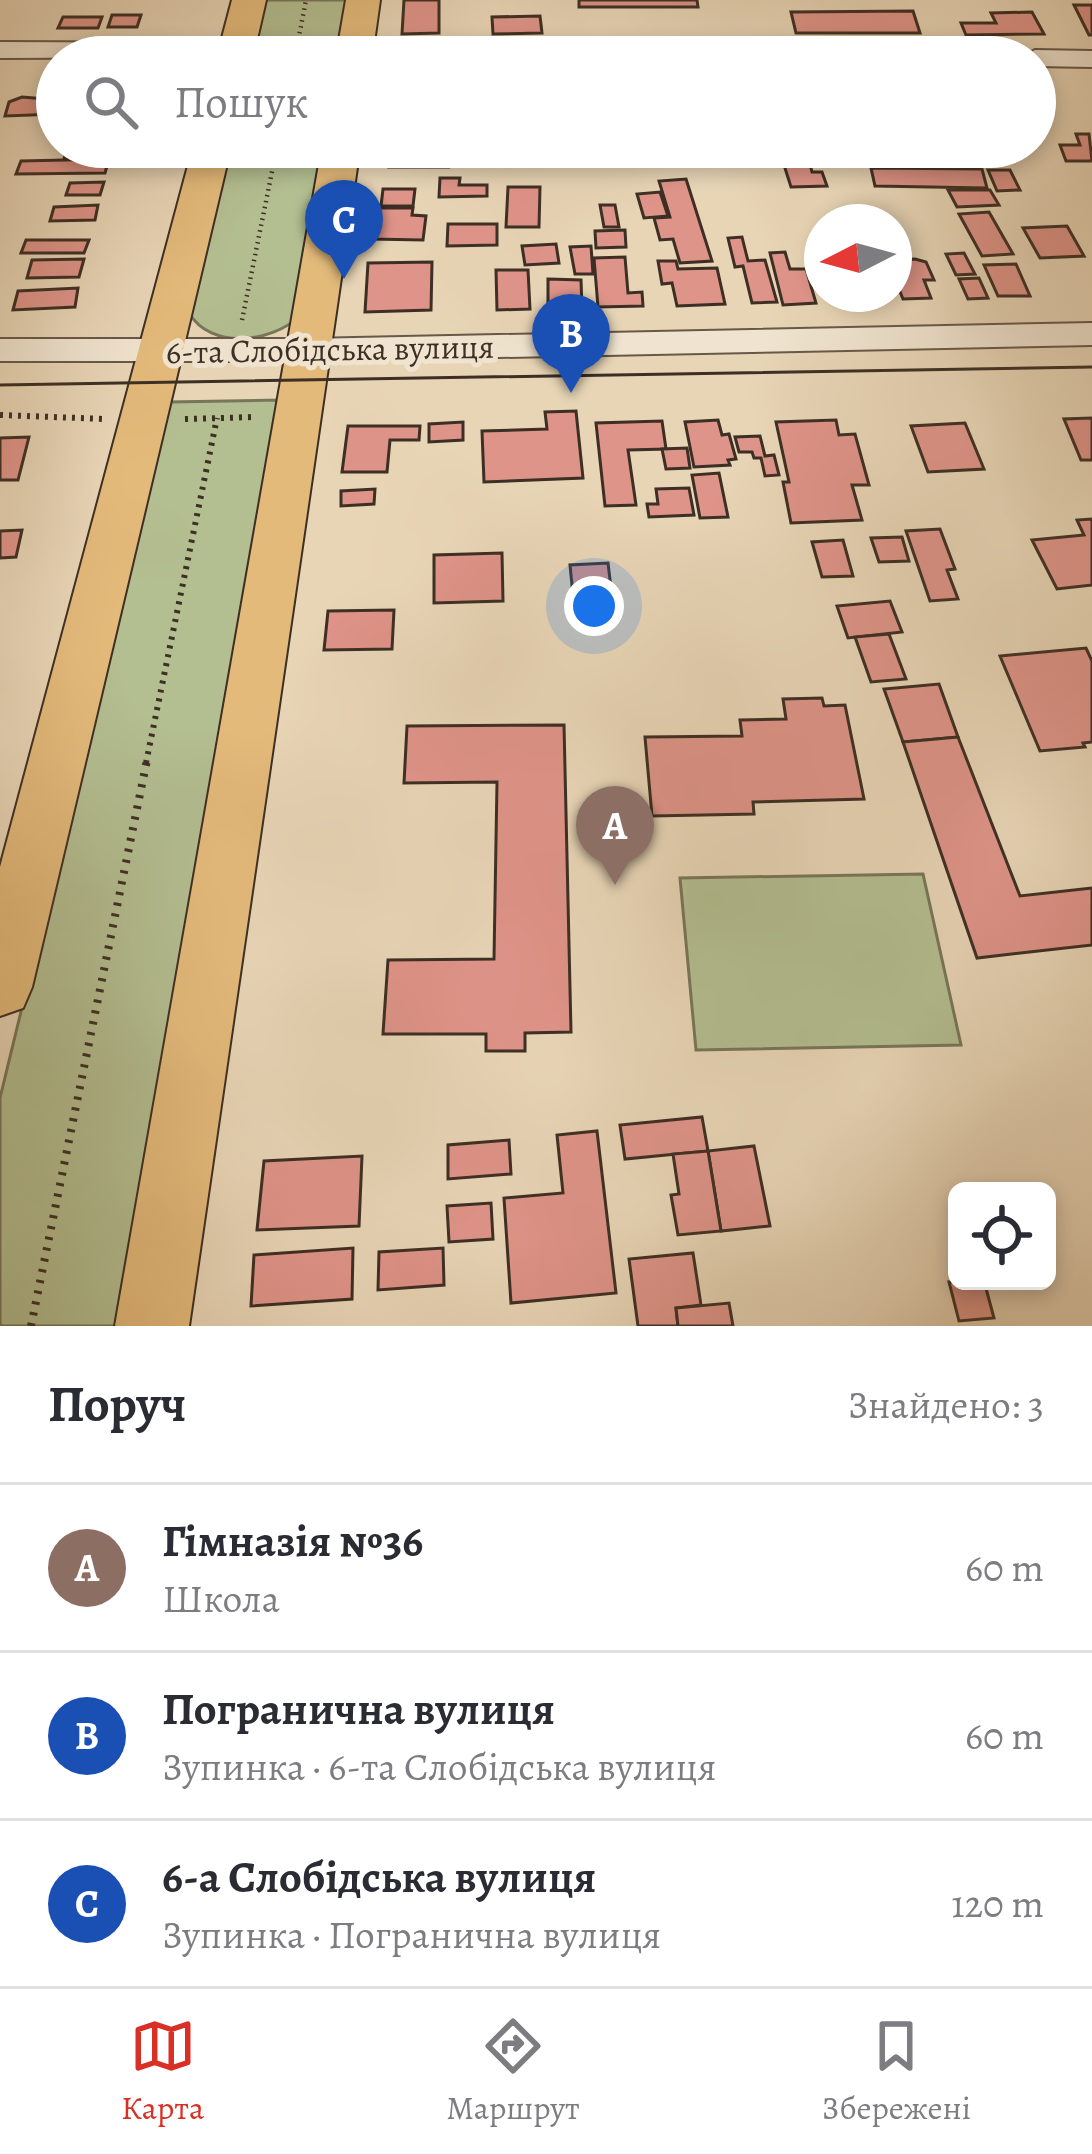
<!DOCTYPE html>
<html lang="uk">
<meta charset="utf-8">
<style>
body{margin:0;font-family:Alegreya,serif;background:#f7f7f7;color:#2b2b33}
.controls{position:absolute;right:36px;bottom:36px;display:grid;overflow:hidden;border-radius:18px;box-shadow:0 6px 18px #0003}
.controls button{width:108px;height:108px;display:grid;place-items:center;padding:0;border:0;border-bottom:3px solid #e1e1e2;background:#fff;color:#2b2b33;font:60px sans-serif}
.compass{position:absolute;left:804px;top:204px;width:108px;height:108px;border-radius:50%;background:#fff;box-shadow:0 6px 18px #0003;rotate:264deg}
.you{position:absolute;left:594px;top:606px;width:42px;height:42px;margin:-30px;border:9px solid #fff;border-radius:50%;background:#1a73e8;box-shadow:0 0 0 18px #1a73e833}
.badge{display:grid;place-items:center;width:78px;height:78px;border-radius:50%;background:#d93025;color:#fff;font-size:39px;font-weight:700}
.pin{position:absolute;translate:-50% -99px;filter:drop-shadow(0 3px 6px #0008)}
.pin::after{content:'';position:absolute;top:63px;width:42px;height:36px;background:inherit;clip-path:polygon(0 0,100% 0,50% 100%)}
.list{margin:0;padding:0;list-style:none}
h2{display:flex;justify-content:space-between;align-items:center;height:156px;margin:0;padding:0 48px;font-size:51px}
h2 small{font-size:39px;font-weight:400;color:#7c7c81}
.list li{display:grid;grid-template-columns:78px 1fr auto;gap:36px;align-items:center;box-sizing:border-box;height:168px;padding:0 48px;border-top:3px solid #e1e1e2}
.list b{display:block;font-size:45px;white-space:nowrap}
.list p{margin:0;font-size:39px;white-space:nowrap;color:#7c7c81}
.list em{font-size:39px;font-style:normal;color:#7c7c81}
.icon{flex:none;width:66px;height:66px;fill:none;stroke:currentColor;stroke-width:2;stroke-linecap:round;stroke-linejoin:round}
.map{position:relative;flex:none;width:1092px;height:1326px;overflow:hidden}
.search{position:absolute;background:#fff;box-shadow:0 6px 18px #0003;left:36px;right:36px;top:36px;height:132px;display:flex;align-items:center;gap:30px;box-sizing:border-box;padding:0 42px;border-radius:66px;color:#7c7c81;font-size:45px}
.sheet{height:660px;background:#fff}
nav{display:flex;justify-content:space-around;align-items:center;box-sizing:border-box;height:168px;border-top:3px solid #e1e1e2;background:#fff;font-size:33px;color:#7c7c81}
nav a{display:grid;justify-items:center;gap:6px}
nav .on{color:#d93025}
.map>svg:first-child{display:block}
.green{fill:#b3be91;stroke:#78765a;stroke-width:3}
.building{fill:#df9489;stroke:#3d2f24;stroke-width:3}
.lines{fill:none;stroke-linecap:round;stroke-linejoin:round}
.minor-casing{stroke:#685848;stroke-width:4}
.major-casing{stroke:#3d2f24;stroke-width:4}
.path-far2{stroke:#3d2f24;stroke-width:4.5;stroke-dasharray:1.5 4.5;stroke-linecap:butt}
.path-far1{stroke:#3d2f24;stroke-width:6;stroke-dasharray:3 6;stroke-linecap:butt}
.path{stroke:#3d2f24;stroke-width:8;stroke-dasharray:3 8;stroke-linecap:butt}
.minor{fill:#f0e4d0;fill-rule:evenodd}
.major{fill:#e4ba7b;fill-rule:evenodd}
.tram{stroke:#3d2f24;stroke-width:3}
.labels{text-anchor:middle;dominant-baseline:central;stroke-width:10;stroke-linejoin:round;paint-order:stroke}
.street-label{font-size:33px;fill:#3d2f24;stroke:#f0e4d0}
</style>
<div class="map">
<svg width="1092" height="1326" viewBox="0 0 1092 1326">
<rect width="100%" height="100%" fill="#e8d5b6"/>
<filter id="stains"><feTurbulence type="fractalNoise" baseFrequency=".00167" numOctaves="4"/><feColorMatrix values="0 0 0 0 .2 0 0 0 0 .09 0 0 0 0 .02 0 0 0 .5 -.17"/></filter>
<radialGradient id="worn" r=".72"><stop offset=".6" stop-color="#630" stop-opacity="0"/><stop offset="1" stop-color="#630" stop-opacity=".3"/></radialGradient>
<g class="green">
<path d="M265 0H350L341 57H251Z"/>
<path d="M229 147H327L300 316C271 343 211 350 189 313Z"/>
<path d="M281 400 125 1326H0V1098L169 402Z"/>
<path d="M923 874 961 1045 696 1050 680 878Z"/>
</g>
<g class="building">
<path d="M404 0H439V33L402 34Z"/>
<path d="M579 0H697L698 7H579Z"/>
<path d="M1074 5H1092V35H1089Z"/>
<path d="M913 11 920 33H796L791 12Z"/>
<path d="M1032 12 1044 34 966 35 961 23H996L991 13Z"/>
<path d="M112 15H141L137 27H108Z"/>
<path d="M540 16 542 33 493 34 492 17Z"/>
<path d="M63 17H102L98 28H58Z"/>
<path d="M22 97 57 100V114L5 116 9 102Z"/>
<path d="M1076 134H1089L1092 161H1066L1060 145H1080Z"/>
<path d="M67 147H113L111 157 64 159Z"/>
<path d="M391 147 475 148 474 161H450L449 167H389Z"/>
<path d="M786 147H853L856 157 790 160Z"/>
<path d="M109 159 105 173 16 174 21 161Z"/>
<path d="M810 164 812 172H822L827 186 791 187 784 165Z"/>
<path d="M871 168 982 169 987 188 875 186Z"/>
<path d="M988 170H1010L1020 190 997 191Z"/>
<path d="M440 178H460L459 185H487V196L439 197Z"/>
<path d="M686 179 712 261 680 263 673 239 660 240 654 218 670 217 659 181Z"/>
<path d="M104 182 100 195H66L70 183Z"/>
<path d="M508 187H540L539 227H506Z"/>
<path d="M383 189H415L413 206H381Z"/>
<path d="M948 190H990L999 205 957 207Z"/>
<path d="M660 192 668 216 644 218 637 194Z"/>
<path d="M98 205 95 220 50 221 54 207Z"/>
<path d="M600 205H615L619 227H604Z"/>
<path d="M377 208H413L412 215 426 216 423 240 371 239Z"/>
<path d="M989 212 1013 254 982 256 959 214Z"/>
<path d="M448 224H497V245L447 246Z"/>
<path d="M1067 226 1084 256 1040 258 1023 228Z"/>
<path d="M625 230 626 247 596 248 595 231Z"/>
<path d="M742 237 748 261 765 260 777 302 752 303 743 266 735 267 728 238Z"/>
<path d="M26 240H89L84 253H21Z"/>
<path d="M556 244 559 263 525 265 522 246Z"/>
<path d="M591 246 593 274H575L570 247Z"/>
<path d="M785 252 790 269H806L816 303 783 305 770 253Z"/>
<path d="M964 253 975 274 956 275 946 254Z"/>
<path d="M625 257 628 293 642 292 643 306 598 307 594 258Z"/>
<path d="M84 259 79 277 27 278 32 260Z"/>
<path d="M915 259 926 262 934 280H924L931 298 903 299 894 277V260Z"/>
<path d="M658 261H676L678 269 717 268 725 304 677 306 672 283 662 284Z"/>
<path d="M432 262 431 310 365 312 368 263Z"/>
<path d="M1016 264 1030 296H998L984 265Z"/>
<path d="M496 270H528L530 309 497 310Z"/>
<path d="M979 278 988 298 968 299 959 279Z"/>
<path d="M548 279 581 280 582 309H548Z"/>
<path d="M78 288 75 307 13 310 18 291Z"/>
<path d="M576 411 583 478 484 482 482 431 547 429 545 412Z"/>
<path d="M1092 418V460H1081L1064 419Z"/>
<path d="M718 420 722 435 729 434 736 459 728 460 730 465 694 467 685 422Z"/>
<path d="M836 420 839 435 855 434 869 485H852L862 520 791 523 783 482H789L776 422Z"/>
<path d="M662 421 666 449 628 450 636 505 605 506 596 423Z"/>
<path d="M463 422V440L429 442V424Z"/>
<path d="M965 423 984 469 928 472 911 426Z"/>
<path d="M348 426H420L419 440H390L387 472H342Z"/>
<path d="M760 436 765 456 774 455 779 475 765 476 761 458H754L752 452H739L735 437Z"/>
<path d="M29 437 18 480H0V438Z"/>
<path d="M687 448 690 468 666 469 662 449Z"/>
<path d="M719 473 728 517 700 518 692 475Z"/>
<path d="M689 488 694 515 649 517 647 504H658L656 489Z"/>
<path d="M375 489 374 504 341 506V491Z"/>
<path d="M1092 519V585L1057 589 1032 540 1084 535 1077 520Z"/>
<path d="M940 529 955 569 947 570 958 599 930 601 906 531Z"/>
<path d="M22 530 16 557 0 558V531Z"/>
<path d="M902 537 909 561 879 562 871 538Z"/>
<path d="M843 540 853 576 822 577 812 542Z"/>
<path d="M502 553 503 601 434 603V555Z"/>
<path d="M608 563 613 604 574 606 570 565Z"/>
<path d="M890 601 902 632 848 638 837 606Z"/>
<path d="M394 610 392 649 324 650 328 611Z"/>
<path d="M889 634 906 679 871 682 855 637Z"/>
<path d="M1086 648 1092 661V742L1083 743 1085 747 1040 751 1000 656Z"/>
<path d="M939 684 958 737 903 742 884 689Z"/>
<path d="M822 698 824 706 845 705 864 799 753 802 754 814 652 816 645 737 742 736 740 720 786 719 783 699Z"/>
<path d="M564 725 571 1032 525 1033V1051H486V1034H383L388 960 494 959 497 782 404 783 407 726Z"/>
<path d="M958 737 1020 896 1092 888V945L977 958 903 742Z"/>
<path d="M702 1117 708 1151 625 1159 620 1125Z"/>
<path d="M597 1131 616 1293 511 1303 504 1198 563 1193 557 1135Z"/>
<path d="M509 1140 511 1174 448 1179V1145Z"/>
<path d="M754 1146 770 1226 721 1231 708 1151Z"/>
<path d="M708 1151 721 1231 678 1235 671 1195 679 1194 673 1154Z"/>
<path d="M362 1156 359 1226 257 1230 264 1161Z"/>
<path d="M491 1203 493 1239 449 1242 447 1206Z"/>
<path d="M353 1248 352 1299 251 1306 254 1255Z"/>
<path d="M443 1248 444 1285 378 1290 379 1252Z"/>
<path d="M693 1253 701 1305 676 1308 678 1326H638L629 1259Z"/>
<path d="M984 1281 994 1318 959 1321 949 1282Z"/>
<path d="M729 1303 733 1326H678L676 1308Z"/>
</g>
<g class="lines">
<defs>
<g id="minor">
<path d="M0 42 236 43 250 51 245 57 0 58Z"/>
<path d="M355 47 769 49 783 57H343L345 49Z"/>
<path d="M1035 50 1092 51V67L1035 66V57H1022Z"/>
<path d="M1092 323V345L307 361H0V339H307Z"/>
</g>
<g id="major">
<path d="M232 0H266L253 57H217Z"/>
<path d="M346 0H380L372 57H336Z"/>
<path d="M193 147H231L32 987 23 1008 0 1016V867Z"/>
<path d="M322 147H360L189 1326H115Z"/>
</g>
</defs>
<use href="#minor" class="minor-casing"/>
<use href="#major" class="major-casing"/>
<g class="path-far2">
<path d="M295 57 306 0"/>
<path d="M242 320 277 147"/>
</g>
<g class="path-far1">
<path d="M0 415 105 419"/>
<path d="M185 419 255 417"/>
<path d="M146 763 217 418"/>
</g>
<path class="path" d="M31 1326 147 760"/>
<use href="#minor" class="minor"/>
<use href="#major" class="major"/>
<path class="tram" d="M0 385 1092 367"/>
</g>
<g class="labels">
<g class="street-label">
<text transform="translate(330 349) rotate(-1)">6-та Слобідська вулиця</text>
</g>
</g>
<rect width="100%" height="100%" filter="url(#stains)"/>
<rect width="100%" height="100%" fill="url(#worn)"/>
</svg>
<div class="controls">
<button><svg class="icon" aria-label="locate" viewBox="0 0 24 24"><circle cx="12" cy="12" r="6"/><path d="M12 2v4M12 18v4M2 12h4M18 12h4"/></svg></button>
</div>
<svg class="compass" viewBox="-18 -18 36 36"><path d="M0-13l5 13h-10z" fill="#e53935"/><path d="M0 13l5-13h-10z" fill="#7c7c81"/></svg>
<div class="you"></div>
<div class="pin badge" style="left:615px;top:885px;background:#8d6e63">A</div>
<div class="pin badge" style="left:571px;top:393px;background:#1a4fb4">B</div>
<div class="pin badge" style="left:344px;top:279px;background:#1a4fb4">C</div>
<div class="search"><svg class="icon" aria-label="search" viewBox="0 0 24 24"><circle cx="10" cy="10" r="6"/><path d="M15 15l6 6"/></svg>Пошук</div>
</div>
<section class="sheet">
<h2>Поруч<small>Знайдено: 3</small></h2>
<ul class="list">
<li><span class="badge" style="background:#8d6e63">A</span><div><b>Гімназія №36</b><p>Школа</p></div><em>60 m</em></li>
<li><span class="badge" style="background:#1a4fb4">B</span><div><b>Погранична вулиця</b><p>Зупинка · 6-та Слобідська вулиця</p></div><em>60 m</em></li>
<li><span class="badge" style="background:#1a4fb4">C</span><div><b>6-а Слобідська вулиця</b><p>Зупинка · Погранична вулиця</p></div><em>120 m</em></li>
</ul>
</section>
<nav>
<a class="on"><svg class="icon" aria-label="map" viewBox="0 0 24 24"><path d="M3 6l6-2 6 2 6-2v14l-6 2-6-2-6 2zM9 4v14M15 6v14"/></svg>Карта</a>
<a><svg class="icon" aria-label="directions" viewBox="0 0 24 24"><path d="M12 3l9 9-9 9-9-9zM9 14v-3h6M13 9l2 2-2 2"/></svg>Маршрут</a>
<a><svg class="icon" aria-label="saved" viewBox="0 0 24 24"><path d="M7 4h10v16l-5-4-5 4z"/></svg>Збережені</a>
</nav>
